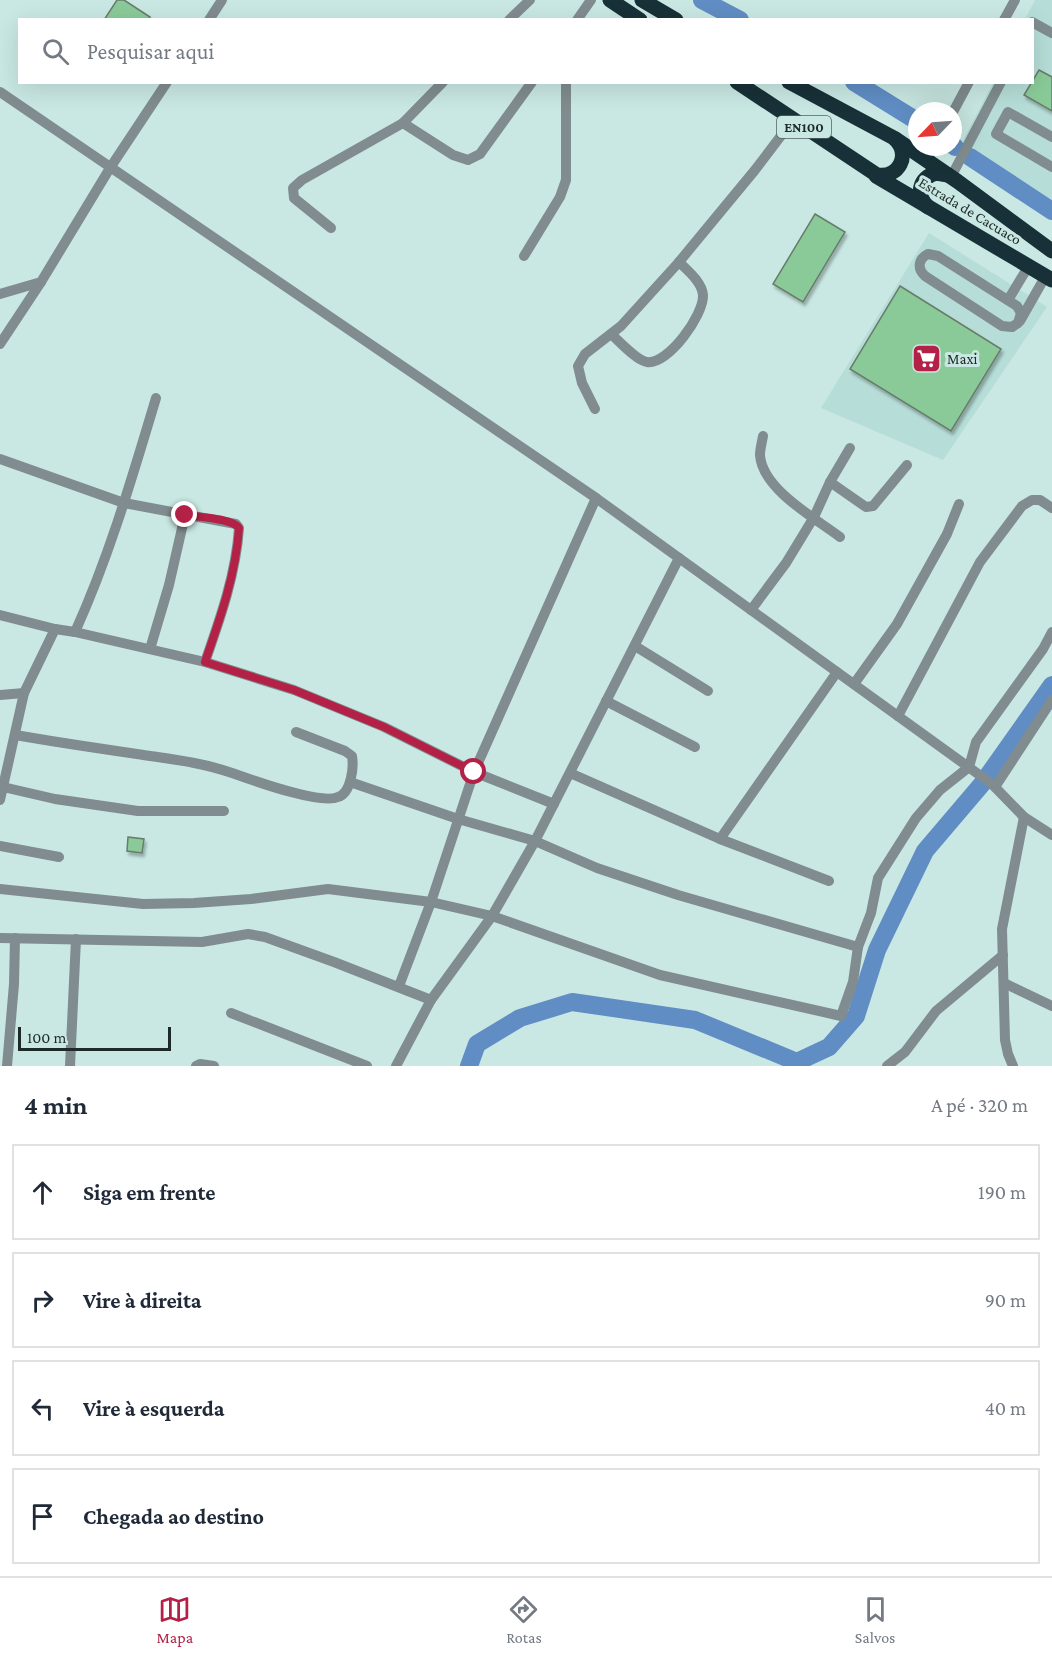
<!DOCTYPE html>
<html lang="pt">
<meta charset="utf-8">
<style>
body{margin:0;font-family:"Crimson Pro",serif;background:#f6f6f7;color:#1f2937}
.compass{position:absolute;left:908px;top:102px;width:54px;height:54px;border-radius:50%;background:#fff;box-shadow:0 6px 24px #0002;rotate:245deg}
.scale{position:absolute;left:18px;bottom:15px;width:153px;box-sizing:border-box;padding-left:6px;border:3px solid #1e2a28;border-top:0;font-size:16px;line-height:21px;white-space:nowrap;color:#1e2a28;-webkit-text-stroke:4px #c9e8e3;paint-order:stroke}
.stop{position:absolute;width:18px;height:18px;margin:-14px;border:4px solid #b32147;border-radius:50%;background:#fff}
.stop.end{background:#b32147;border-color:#fff;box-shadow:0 2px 6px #0008}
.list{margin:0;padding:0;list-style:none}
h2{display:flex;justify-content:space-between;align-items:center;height:78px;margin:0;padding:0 24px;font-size:26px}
h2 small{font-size:20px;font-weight:400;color:#747a83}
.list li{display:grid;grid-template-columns:39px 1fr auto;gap:18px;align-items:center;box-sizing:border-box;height:96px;margin:0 12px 12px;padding:0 12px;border:2px solid #e0e1e3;border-radius:0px}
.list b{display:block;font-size:22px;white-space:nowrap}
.list em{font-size:20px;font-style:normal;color:#747a83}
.icon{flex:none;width:33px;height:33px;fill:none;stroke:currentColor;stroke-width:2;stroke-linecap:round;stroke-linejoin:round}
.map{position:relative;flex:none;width:1052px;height:1066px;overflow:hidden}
.search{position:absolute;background:#fff;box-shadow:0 6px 24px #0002;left:18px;right:18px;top:18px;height:66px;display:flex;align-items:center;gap:15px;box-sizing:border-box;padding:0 21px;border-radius:0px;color:#747a83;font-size:22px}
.sheet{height:510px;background:#fff}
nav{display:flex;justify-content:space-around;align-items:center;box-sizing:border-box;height:84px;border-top:2px solid #e0e1e3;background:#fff;font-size:16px;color:#747a83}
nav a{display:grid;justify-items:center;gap:3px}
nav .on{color:#b32147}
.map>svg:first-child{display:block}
.built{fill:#b6ddd7}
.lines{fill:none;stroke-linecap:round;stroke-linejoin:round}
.river{stroke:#608dc4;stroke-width:18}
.building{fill:#8aca98;stroke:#687c6c;stroke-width:1.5;filter:url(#shadow)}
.minor{stroke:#808c8f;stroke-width:10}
.highway{stroke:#183037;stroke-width:15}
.route{stroke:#b32147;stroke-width:8}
.labels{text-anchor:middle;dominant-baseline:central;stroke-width:6;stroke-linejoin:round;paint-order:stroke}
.shield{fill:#c9e8e3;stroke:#516360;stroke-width:1.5}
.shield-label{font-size:14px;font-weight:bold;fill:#1e2a28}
.street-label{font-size:15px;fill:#1e2a28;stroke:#c9e8e3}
.poi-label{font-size:15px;fill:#1e2a28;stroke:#c9e8e3;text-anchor:start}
</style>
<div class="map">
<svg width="1052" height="1066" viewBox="0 0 1052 1066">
<defs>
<filter id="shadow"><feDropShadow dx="2" dy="3.5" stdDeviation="1.5" flood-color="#0004"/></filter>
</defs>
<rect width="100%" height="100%" fill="#c9e8e3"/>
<g class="built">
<path d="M1035 0H1052V200L961 144 993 83 1032 82V20L1025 19Z"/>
<path d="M929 233 1047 307 943 460 821 408Z"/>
</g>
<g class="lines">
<g class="river">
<path d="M702 0 740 20"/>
<path d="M854 82 917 121"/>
<path d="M953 145 955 147"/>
<path d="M970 157 1052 211"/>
<path d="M469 1066 477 1044 520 1018 572 1002 695 1020 797 1062 829 1047 856 1016 877 950 925 851 982 784 1052 685"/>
</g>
</g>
<g class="building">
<path d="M117 0H124L150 17 148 20H104Z"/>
<path d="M1039 70 1052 77V111L1024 95Z"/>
<path d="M815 214 845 232 803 302 773 284Z"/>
<path d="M900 286 1001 349 951 431 850 369Z"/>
<path d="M128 837 144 839 142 853 127 851Z"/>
</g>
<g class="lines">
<g class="minor">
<path d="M209 20 222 0"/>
<path d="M509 20 530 0"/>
<path d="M577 20 591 0"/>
<path d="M1004 20 1015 0"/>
<path d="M1032 22 1052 33"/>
<path d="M0 92 596 498 992 784 1024 817 1052 835"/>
<path d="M953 112 969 82"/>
<path d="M403 123 453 155 468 160 480 154 532 82"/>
<path d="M1052 137 1008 112 996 134 1052 167"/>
<path d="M927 159 934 147"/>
<path d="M951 177 1001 82"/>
<path d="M331 228 294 198 293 188 302 180 403 123 443 82"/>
<path d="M928 254 938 256 1017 306 1021 313 1018 323 1012 327 1002 326 925 276C917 269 918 259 928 254Z"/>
<path d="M524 256 560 197 566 180V82"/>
<path d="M0 294 41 282"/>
<path d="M1008 300 1028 267"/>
<path d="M1020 321 1045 277"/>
<path d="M611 334C619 341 637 361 647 362 668 365 704 315 703 295 702 282 688 271 679 262"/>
<path d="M0 344 41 282 110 168 167 82"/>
<path d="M595 409 582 383 578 366 585 354 621 326 679 262 755 170 793 120"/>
<path d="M763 436C762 442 760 449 760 455 762 489 815 518 840 537"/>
<path d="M0 459 124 503 236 524 239 528C236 574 220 619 205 662"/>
<path d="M830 482 866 507 873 506 907 465"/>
<path d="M751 610 786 563 814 517 830 482 850 448"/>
<path d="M0 615 55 629 75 632 205 662 294 690 384 727 474 772 554 804"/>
<path d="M75 632C109 557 132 478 156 398"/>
<path d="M635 646 708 691"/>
<path d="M150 649 169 585 185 515"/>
<path d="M854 684 897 624 947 534 959 504"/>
<path d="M0 695 24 693"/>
<path d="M606 701 695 747"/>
<path d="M898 716 980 562 1022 506 1032 500H1040L1052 508"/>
<path d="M15 735C55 742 96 748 137 754 169 759 201 762 232 773 252 780 320 805 338 797 351 793 354 768 352 756L345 751 296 732"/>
<path d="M570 773 720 839 829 881"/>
<path d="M350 782 458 819 535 841 597 868 678 895 858 947"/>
<path d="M3 787 55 799 138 811H224"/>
<path d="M995 787 1052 700"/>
<path d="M0 800 24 693 55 629"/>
<path d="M720 839 837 672"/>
<path d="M0 846 59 857"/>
<path d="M0 889 143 904 194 903 251 899 328 889 431 902 492 916 660 975 841 1016 853 982 858 947 871 913 878 878 916 818 940 790 969 767 976 742 1043 649 1052 632"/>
<path d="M0 938 202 942 248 934 265 937 334 962 431 1000"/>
<path d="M1004 983 1052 1006"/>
<path d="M399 986 431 902 474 772 596 498"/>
<path d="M231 1013 367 1066"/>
<path d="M7 1066 14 984 15 938"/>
<path d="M70 1066 76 939"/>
<path d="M196 1066 200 1064 214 1066"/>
<path d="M396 1066 431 1000 492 916 535 841 679 558"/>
<path d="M887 1066 905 1052 936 1011 1003 955"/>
<path d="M1013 1066 1008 1054 1005 1040 1002 929 1024 817"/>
</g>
<g class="highway">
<path d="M610 0 640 20"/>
<path d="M642 0 676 20"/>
<path d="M737 82 877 175C899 178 911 155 895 139"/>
<path d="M789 82 894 138 957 181 1052 251"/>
<path d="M876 176 1052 280"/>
<path d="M928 207C915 195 919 178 936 173L948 175"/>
</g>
</g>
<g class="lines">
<path class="route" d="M185 515C198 517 232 518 239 528 236 574 220 619 205 662L294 690 384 727 474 772"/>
</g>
<defs>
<symbol id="supermarket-square" viewBox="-11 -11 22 22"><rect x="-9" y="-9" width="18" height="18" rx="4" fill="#b32147" stroke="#c9e8e3"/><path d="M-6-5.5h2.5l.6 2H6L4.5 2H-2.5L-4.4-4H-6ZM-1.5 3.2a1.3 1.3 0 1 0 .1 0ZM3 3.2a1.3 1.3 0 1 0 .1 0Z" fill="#fff"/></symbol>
</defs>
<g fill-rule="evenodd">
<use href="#supermarket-square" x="910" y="342" width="33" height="33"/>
</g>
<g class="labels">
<rect class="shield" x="777" y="116" width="54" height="22" rx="4.5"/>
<g class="shield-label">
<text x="804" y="127">EN100</text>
</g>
<g class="street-label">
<text transform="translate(970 211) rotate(31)">Estrada de Cacuaco</text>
</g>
<g class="poi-label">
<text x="947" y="359">Maxi</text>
</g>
</g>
</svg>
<svg class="compass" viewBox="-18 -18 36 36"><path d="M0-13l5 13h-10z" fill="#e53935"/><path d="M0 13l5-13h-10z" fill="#747a83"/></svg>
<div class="scale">100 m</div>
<div class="stop" style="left:474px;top:772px"></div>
<div class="stop end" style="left:185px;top:515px"></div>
<div class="search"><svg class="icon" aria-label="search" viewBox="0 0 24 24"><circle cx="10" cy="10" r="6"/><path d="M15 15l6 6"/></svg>Pesquisar aqui</div>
</div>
<section class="sheet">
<h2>4 min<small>A pé · 320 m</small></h2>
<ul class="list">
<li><svg class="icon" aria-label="ahead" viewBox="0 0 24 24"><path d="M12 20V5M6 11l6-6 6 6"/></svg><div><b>Siga em frente</b></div><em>190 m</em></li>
<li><svg class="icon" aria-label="right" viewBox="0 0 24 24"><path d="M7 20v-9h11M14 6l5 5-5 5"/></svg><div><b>Vire à direita</b></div><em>90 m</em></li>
<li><svg class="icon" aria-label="left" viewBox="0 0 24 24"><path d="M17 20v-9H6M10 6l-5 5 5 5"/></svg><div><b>Vire à esquerda</b></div><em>40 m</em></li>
<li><svg class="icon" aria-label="arrive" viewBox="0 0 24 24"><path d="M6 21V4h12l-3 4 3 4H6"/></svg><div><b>Chegada ao destino</b></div></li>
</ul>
</section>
<nav>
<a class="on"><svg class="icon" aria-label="map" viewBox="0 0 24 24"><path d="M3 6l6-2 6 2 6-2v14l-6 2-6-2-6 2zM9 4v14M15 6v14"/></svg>Mapa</a>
<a><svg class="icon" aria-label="directions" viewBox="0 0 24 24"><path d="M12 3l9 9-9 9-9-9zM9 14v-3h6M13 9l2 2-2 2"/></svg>Rotas</a>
<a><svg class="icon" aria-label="saved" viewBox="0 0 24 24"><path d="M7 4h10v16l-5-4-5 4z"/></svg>Salvos</a>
</nav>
